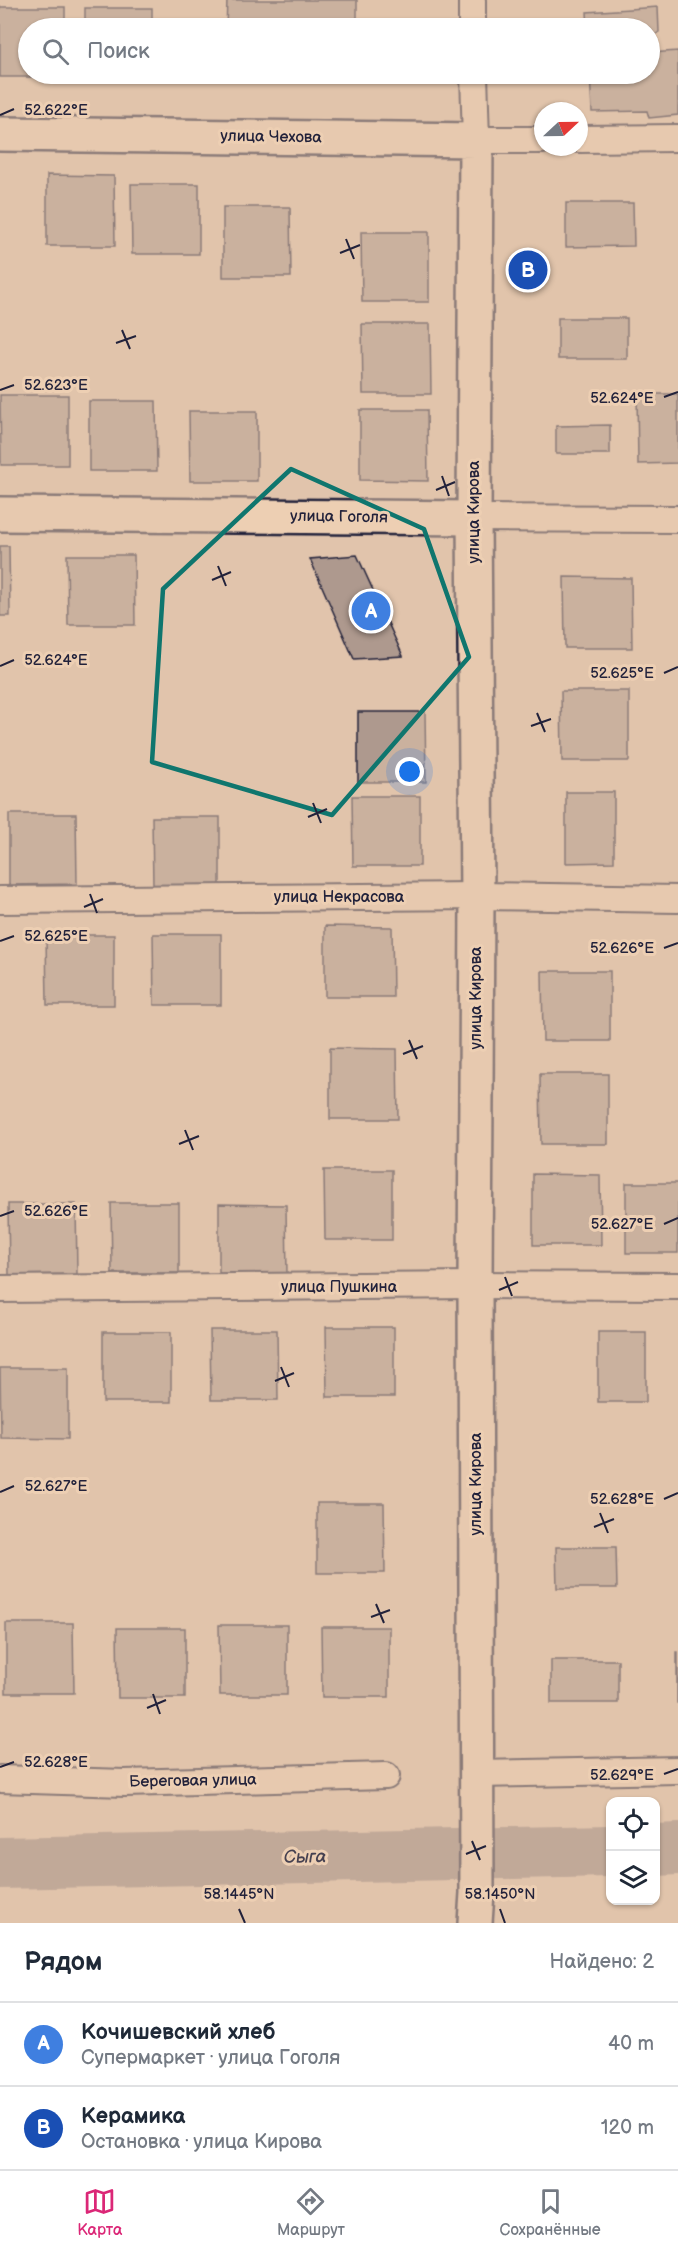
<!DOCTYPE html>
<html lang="ru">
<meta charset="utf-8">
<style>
body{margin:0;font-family:"Balsamiq Sans",sans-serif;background:#f2f2f3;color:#1f2937}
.controls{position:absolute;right:18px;bottom:18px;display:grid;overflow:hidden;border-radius:12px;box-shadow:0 2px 4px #0004}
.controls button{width:54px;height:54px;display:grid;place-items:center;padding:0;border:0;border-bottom:2px solid #e0e1e3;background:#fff;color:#1f2937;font:30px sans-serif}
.compass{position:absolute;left:534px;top:102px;width:54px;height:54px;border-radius:50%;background:#fff;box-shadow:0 2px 4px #0004;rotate:68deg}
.you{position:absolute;left:410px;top:772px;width:21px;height:21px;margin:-15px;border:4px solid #fff;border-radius:50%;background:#1a73e8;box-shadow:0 0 0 9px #1a73e833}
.badge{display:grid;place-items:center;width:39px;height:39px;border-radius:50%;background:#db2777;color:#fff;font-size:20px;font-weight:700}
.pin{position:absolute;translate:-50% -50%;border:3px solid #fff;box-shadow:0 2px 6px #0006}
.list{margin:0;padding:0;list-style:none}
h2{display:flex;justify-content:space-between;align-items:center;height:78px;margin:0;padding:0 24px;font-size:26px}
h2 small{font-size:20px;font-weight:400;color:#747a83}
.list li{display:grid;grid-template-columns:39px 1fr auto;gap:18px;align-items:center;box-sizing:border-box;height:84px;padding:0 24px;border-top:2px solid #e0e1e3}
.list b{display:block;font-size:22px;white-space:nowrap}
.list p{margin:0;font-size:20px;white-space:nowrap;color:#747a83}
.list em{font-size:20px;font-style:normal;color:#747a83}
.icon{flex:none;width:33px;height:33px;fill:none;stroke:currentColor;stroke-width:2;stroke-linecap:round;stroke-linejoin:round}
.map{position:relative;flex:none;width:678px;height:1923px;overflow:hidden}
.search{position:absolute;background:#fff;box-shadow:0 2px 4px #0004;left:18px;right:18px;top:18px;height:66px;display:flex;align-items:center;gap:15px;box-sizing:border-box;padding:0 21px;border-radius:33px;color:#747a83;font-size:22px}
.sheet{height:246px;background:#fff}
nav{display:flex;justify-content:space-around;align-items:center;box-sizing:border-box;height:84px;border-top:2px solid #e0e1e3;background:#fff;font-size:16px;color:#747a83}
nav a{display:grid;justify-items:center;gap:3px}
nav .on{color:#db2777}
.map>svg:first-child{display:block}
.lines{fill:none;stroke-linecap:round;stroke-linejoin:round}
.river{stroke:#9a8882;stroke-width:52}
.building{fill:#ae998e;stroke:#22223b;stroke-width:1.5}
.minor-casing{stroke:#22223b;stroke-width:30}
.secondary-casing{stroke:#22223b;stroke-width:38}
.minor{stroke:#edcfb3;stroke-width:26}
.secondary{stroke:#edcfb3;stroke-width:33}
.marked{fill:none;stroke:#0f766e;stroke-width:4.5;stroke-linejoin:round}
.ticks{fill:none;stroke:#22223b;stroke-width:2}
.labels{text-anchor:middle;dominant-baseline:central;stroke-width:6;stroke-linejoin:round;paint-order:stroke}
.street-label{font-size:16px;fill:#22223b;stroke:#edcfb3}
.water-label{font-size:18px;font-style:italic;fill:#464150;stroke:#edcfb3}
.ticks-label{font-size:15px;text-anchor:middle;fill:#22223b;stroke:#edcfb3;stroke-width:6;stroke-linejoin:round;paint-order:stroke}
</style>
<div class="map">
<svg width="678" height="1923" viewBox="0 0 678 1923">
<rect width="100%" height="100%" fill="#e1c4ac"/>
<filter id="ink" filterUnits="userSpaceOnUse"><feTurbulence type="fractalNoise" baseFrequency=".0167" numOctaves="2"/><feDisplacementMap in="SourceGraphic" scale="12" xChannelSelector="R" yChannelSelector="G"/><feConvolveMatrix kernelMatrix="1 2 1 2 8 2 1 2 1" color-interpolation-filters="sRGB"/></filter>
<g filter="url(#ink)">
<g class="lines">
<g class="river">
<path d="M656 1850 678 1849"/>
<path d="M0 1863 610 1851"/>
</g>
</g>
<g class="building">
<path d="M227 0H357V28H226Z"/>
<path d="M0 7H65V28H28V74H66V77H0Z"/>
<path d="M658 7 659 32 650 39V28H588L587 12Z"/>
<rect x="85" y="8" width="67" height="20"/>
<path d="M678 51V115L649 118 647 111 592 112 590 74H650V53Z"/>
<rect x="85" y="74" width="68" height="4"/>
<path d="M268 74H355V76Z"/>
<path d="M47 175 114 176 115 246H47Z"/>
<path d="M131 184H199V254H132Z"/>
<path d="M566 203H633L634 246 566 247Z"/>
<path d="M223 207H290L291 277H223Z"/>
<path d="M361 232H429V302H362Z"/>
<rect x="558" y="318" width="69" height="41"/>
<path d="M362 324H430L431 394H363Z"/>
<path d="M637 394H678V463L638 464Z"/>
<path d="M0 395H68V465H1Z"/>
<path d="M89 401H156L157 471H89Z"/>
<path d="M360 410H427L428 481 360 480Z"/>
<path d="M189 411H257V481H190Z"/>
<path d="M610 425V454H556V426Z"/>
<path d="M0 546H9L10 616H0Z"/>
<path d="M67 555H134L135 625H68Z"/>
<path d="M357 555 403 656 354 659 310 559Z"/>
<path d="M564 577 631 578 632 648H565Z"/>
<path d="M561 691H629V761H562Z"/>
<path d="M358 712H425L426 782H358Z"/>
<path d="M566 792H614V862L566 863Z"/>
<path d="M352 796H420V866H353Z"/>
<path d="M9 814H76L77 884 9 885Z"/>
<path d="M152 817H220V887H153Z"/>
<path d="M325 926 392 927 393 997H325Z"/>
<path d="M153 934H221V1005H154Z"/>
<path d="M46 935H114V1005H47Z"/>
<path d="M542 971H610V1041H543Z"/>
<path d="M330 1048 397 1049 398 1119H330Z"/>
<path d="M540 1074H608V1144H541Z"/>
<path d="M324 1170H392V1240H325Z"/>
<path d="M533 1174 600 1175 601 1245H533Z"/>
<rect x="626" y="1183" width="52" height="70"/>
<path d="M111 1203H179V1273H112Z"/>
<path d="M8 1204H76L77 1274 9 1275Z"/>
<path d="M219 1204 286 1205 287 1275H219Z"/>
<path d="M326 1327H394V1397H327Z"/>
<path d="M210 1330H277L278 1400H211Z"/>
<rect x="103" y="1332" width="68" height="70"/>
<rect x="598" y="1332" width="48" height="70"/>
<path d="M0 1368H68V1439L1 1438Z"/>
<path d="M317 1503H384L385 1573H317Z"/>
<path d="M556 1547H616L617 1588H557Z"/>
<path d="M6 1623H73L74 1693H6Z"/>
<path d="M219 1625H287V1695H220Z"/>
<path d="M321 1627H389V1697H322Z"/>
<path d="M117 1628H185V1698H118Z"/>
<rect x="677" y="1652" width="1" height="51"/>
<rect x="551" y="1660" width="67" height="43"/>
</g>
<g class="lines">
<defs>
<g id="minor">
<path d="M472 0V28"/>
<path d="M474 74 476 140H543"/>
<path d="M579 139 678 138"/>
<path d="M474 518 678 519"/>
<path d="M0 900 477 896 678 899"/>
<path d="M0 1289 475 1285 678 1286"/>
<path d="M476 1774 678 1770"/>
<path d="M0 1779 125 1783 386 1776"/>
</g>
<g id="secondary">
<path d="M0 134 476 140 474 518 477 896 475 1285 477 1893 475 1923"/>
<path d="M0 514 474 518"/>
</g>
</defs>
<use href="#minor" class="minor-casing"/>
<use href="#secondary" class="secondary-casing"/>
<use href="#minor" class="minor"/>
<use href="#secondary" class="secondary"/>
</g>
</g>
<path d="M0 0H678V1923H0ZM291 469 424 529 469 657 332 815 152 762 163 589Z" fill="#e1c4ac" fill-opacity=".55" fill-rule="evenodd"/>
<path class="marked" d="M291 469 424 529 469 657 332 815 152 762 163 589Z"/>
<path class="ticks" d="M0 115 14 109M346 239 354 259M340 253 360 245M122 330 130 349M116 343 136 336M0 390 14 385M664 397 678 392M442 476 449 496M436 490 455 482M218 566 226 586M212 580 231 572M0 666 14 660M664 673 678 667M537 713 545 732M531 726 551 719M313 803 321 823M308 817 327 809M90 894 97 913M84 907 103 899M0 941 14 936M664 948 678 943M409 1040 417 1059M403 1054 423 1046M185 1130 193 1150M179 1144 199 1136M0 1216 14 1211M664 1224 678 1218M505 1277 512 1296M499 1290 518 1282M281 1367 289 1387M275 1381 294 1373M0 1492 14 1486M664 1499 678 1493M600 1513 608 1533M594 1527 614 1519M376 1604 384 1623M371 1617 390 1610M153 1694 160 1714M147 1708 166 1700M0 1767 14 1762M664 1774 678 1769M472 1841 480 1860M466 1854 486 1846M239 1909 245 1923M500 1909 505 1923"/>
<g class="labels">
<g class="street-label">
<text transform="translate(271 137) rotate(1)">улица Чехова</text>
<text transform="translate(474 512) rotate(-90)">улица Кирова</text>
<text transform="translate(339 517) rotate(1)">улица Гоголя</text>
<text x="339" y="897">улица Некрасова</text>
<text transform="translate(476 998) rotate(-90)">улица Кирова</text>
<text x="339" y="1287">улица Пушкина</text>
<text transform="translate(476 1484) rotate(-90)">улица Кирова</text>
<text transform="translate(193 1781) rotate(-1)">Береговая улица</text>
</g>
<g class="water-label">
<text transform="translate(305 1857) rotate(-1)">Сыга</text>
</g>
</g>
<g class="ticks-label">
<text x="56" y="115">52.622°E</text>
<text x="56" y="390">52.623°E</text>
<text x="622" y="403">52.624°E</text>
<text x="56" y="665">52.624°E</text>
<text x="622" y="678">52.625°E</text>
<text x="56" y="941">52.625°E</text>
<text x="622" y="953">52.626°E</text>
<text x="56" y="1216">52.626°E</text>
<text x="622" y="1229">52.627°E</text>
<text x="56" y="1491">52.627°E</text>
<text x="622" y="1504">52.628°E</text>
<text x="56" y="1767">52.628°E</text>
<text x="622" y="1780">52.629°E</text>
<text x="239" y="1899">58.1445°N</text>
<text x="500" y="1899">58.1450°N</text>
</g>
</svg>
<div class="controls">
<button><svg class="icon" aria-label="locate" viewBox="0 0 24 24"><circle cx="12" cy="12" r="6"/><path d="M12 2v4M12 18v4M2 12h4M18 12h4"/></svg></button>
<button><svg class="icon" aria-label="layers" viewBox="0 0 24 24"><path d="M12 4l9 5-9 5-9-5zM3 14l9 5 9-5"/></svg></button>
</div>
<svg class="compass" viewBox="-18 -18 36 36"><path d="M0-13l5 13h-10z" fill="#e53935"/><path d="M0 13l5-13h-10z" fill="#747a83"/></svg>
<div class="you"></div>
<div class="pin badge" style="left:371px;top:611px;background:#3f7fe0">A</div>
<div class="pin badge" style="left:528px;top:270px;background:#1a4fb4">B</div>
<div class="search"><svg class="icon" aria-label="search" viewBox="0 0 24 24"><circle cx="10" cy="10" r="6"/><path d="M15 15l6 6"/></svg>Поиск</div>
</div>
<section class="sheet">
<h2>Рядом<small>Найдено: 2</small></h2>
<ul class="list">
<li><span class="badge" style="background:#3f7fe0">A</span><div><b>Кочишевский хлеб</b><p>Супермаркет · улица Гоголя</p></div><em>40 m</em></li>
<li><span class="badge" style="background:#1a4fb4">B</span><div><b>Керамика</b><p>Остановка · улица Кирова</p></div><em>120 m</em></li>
</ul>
</section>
<nav>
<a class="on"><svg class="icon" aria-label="map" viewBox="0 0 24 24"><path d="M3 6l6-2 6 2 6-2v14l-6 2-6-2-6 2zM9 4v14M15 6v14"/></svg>Карта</a>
<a><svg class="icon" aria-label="directions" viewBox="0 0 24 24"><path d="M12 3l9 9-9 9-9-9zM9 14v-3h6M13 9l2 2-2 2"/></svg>Маршрут</a>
<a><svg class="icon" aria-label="saved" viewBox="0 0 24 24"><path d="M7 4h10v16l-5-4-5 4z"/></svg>Сохранённые</a>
</nav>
